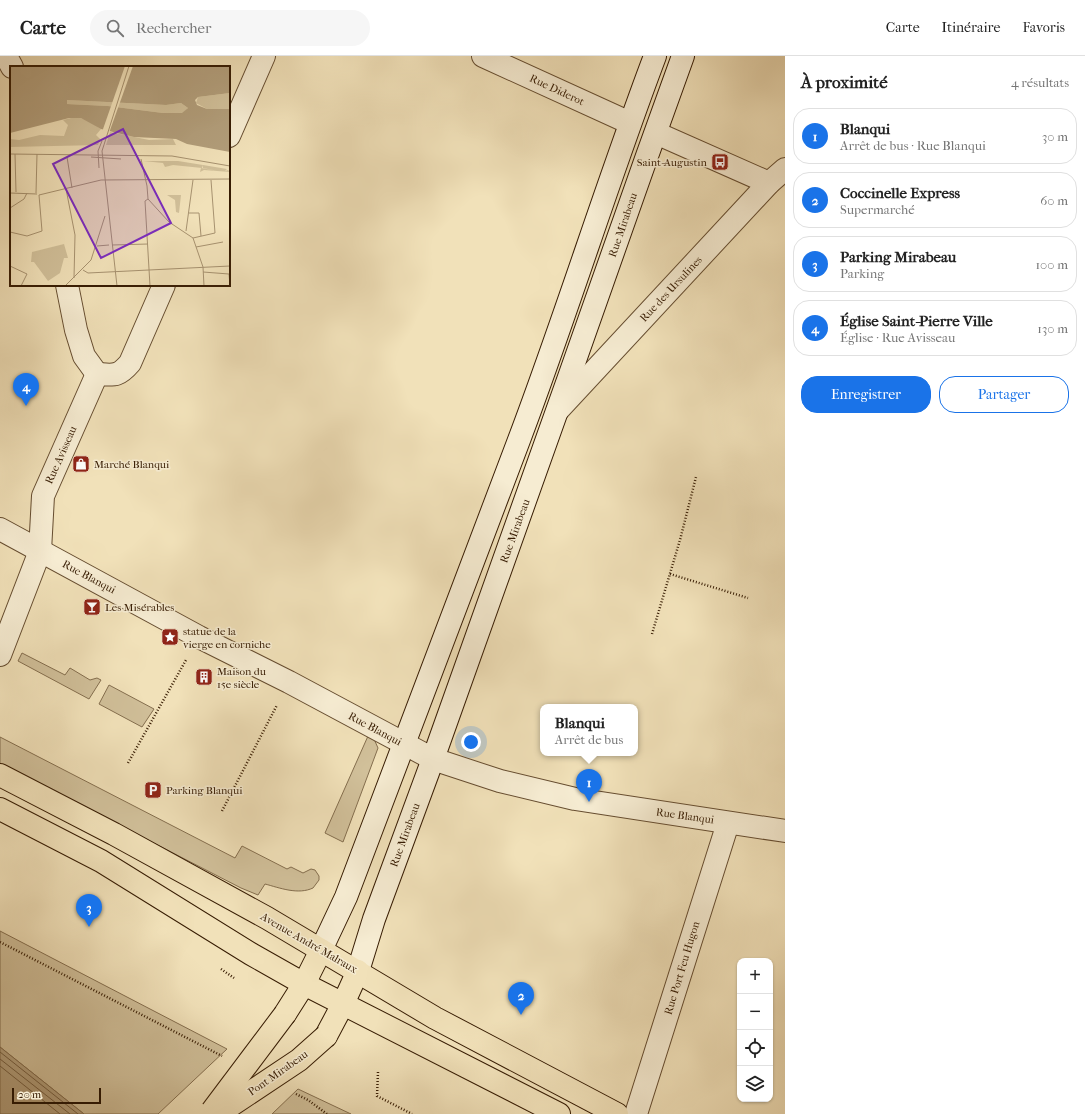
<!DOCTYPE html>
<html lang="fr">
<meta charset="utf-8">
<style>
body{margin:0;font-family:"IM FELL French Canon",serif;background:#f6f6f6;color:#222}
.controls{position:absolute;right:12px;bottom:12px;display:grid;overflow:hidden;border-radius:8px;box-shadow:0 1px 3px #0004}
.controls button{width:36px;height:36px;display:grid;place-items:center;padding:0;border:0;border-bottom:1px solid #e0e0e0;background:#fff;color:#222;font:20px sans-serif}
.scale{position:absolute;left:12px;bottom:10px;width:89px;box-sizing:border-box;padding-left:4px;border:2px solid #371c03;border-top:0;font-size:11px;line-height:14px;white-space:nowrap;color:#371c03;-webkit-text-stroke:3px #f6ecd2;paint-order:stroke}
.you{position:absolute;left:471px;top:686px;width:14px;height:14px;margin:-10px;border:3px solid #fff;border-radius:50%;background:#1a73e8;box-shadow:0 0 0 6px #1a73e833}
.badge{display:grid;place-items:center;width:26px;height:26px;border-radius:50%;background:#1a73e8;color:#fff;font-size:13px;font-weight:700}
.pin{position:absolute;translate:-50% -33px;filter:drop-shadow(0 1px 2px #0008)}
.pin::after{content:'';position:absolute;top:21px;width:14px;height:12px;background:inherit;clip-path:polygon(0 0,100% 0,50% 100%)}
.popup{position:absolute;left:540px;top:648px;width:98px;height:52px;box-sizing:border-box;display:grid;place-content:center;border-radius:8px;background:#fff;filter:drop-shadow(0 1px 3px #0005);font-size:13px;white-space:nowrap;color:#767676}
.popup b{font-size:15px;color:#222}
.popup::after{content:'';position:absolute;left:50%;top:100%;margin-left:-8px;border:8px solid transparent;border-top-color:#fff}
.list{margin:0;padding:0;list-style:none}
h2{display:flex;justify-content:space-between;align-items:center;height:52px;margin:0;padding:0 16px;font-size:17px}
h2 small{font-size:13px;font-weight:400;color:#767676}
.list li{display:grid;grid-template-columns:26px 1fr auto;gap:12px;align-items:center;box-sizing:border-box;height:56px;margin:0 8px 8px;padding:0 8px;border:1px solid #e0e0e0;border-radius:16px}
.list b{display:block;font-size:15px;white-space:nowrap}
.list p{margin:0;font-size:13px;white-space:nowrap;color:#767676}
.list em{font-size:13px;font-style:normal;color:#767676}
.actions{display:flex;gap:8px;padding:12px 16px}
.actions a{flex:1;padding:9px 0;border:1px solid #1a73e8;border-radius:16px;text-align:center;font-size:14px;color:#1a73e8}
.actions .main{background:#1a73e8;color:#fff}
.icon{flex:none;width:22px;height:22px;fill:none;stroke:currentColor;stroke-width:2;stroke-linecap:round;stroke-linejoin:round}
.map{position:relative;flex:none;width:785px;height:1058px;overflow:hidden}
header{display:flex;align-items:center;gap:24px;box-sizing:border-box;height:56px;padding:0 20px;background:#fff;border-bottom:1px solid #e0e0e0}
header strong{font-size:19px}
nav{display:flex;gap:22px;margin-inline-start:auto;font-size:14px}
.search{width:280px;height:36px;background:#f6f6f6;display:flex;align-items:center;gap:10px;box-sizing:border-box;padding:0 14px;border-radius:22px;color:#767676;font-size:15px}
main{display:flex}
aside{flex:1;background:#fff}
.map>svg:first-child{display:block}
.green{fill:#d1c09a;stroke:#846e4e}
.water{fill:#b29e7b;stroke:#816a4b}
.lines{fill:none;stroke-linecap:round;stroke-linejoin:round}
.shore{stroke:#745d3f;stroke-width:1}
.minor-casing{stroke:#664d30;stroke-width:24}
.secondary-casing{stroke:#371c03;stroke-width:24}
.primary-casing{stroke:#371c03;stroke-width:24}
.path{stroke:#371c03;stroke-width:2.5;stroke-dasharray:1 2;stroke-linecap:butt}
.minor{stroke:#f6ecd2;stroke-width:22}
.secondary{stroke:#f6ecd2;stroke-width:22}
.primary{stroke:#f1e1b9;stroke-width:22}
.primary-bridge-casing{stroke:#371c03;stroke-width:24;stroke-linecap:butt}
.primary-bridge{stroke:#f1e1b9;stroke-width:22}
.labels{text-anchor:middle;dominant-baseline:central;stroke-width:3;stroke-linejoin:round;paint-order:stroke}
.street-label{font-size:11px;fill:#371c03;stroke:#f6ecd2}
.poi-label{font-size:11px;fill:#371c03;stroke:#f6ecd2;text-anchor:start}
.inset-road{fill:none;stroke:#a79270;stroke-width:1}
.view{fill:#7b2cbf;fill-opacity:0.15;stroke:#7b2cbf;stroke-width:2}
.inset-edge{fill:none;stroke:#371c03;stroke-width:2}
</style>
<header>
<strong>Carte</strong>
<div class="search"><svg class="icon" aria-label="search" viewBox="0 0 24 24"><circle cx="10" cy="10" r="6"/><path d="M15 15l6 6"/></svg>Rechercher</div>
<nav><a>Carte</a><a>Itinéraire</a><a>Favoris</a></nav>
</header>
<main>
<div class="map">
<svg width="785" height="1058" viewBox="0 0 785 1058">
<rect width="100%" height="100%" fill="#f1e1b9"/>
<filter id="stains"><feTurbulence type="fractalNoise" baseFrequency=".005" numOctaves="4"/><feColorMatrix values="0 0 0 0 .2 0 0 0 0 .09 0 0 0 0 .02 0 0 0 .5 -.17"/></filter>
<radialGradient id="worn" r=".72"><stop offset=".6" stop-color="#630" stop-opacity="0"/><stop offset="1" stop-color="#630" stop-opacity=".3"/></radialGradient>
<g class="green">
<path d="M22 597 65 619 70 612 90 624 97 622 101 624 89 643 18 605Z"/>
<path d="M109 629 154 653 142 671 99 648Z"/>
<path d="M368 680 374 683 378 692 343 786 325 777Z"/>
<path d="M0 681 235 802 242 790 287 813 291 811 303 817 311 813 315 814 319 820V824L313 832C298 839 280 832 265 828L258 839 241 832 0 708Z"/>
<path d="M0 875 227 993 158 1058H84L0 991Z"/>
<path d="M298 1033 351 1058H272Z"/>
</g>
<path class="water" d="M0 991 84 1058H0Z"/>
<g class="lines">
<g class="shore">
<path d="M0 996 78 1058"/>
<path d="M0 1003 70 1058"/>
<path d="M0 1010 60 1058"/>
</g>
<defs>
<g id="minor">
<path d="M6 0 12 11"/>
<path d="M483 0 630 67"/>
<path d="M656 77 769 127"/>
<path d="M229 80 264 0"/>
<path d="M67 229 76 274 84 300 97 318"/>
<path d="M97 318C114 319 118 321 130 307L164 229"/>
<path d="M558 354 769 127 785 113"/>
<path d="M0 473 199 581 289 626 433 703 500 725 575 743 785 775"/>
<path d="M0 599 40 495 43 440 97 318"/>
<path d="M636 1058 728 767"/>
</g>
<g id="secondary">
<path d="M321 894 346 841 519 384C567 257 607 127 655 0"/>
<path d="M358 915 374 863 433 703 568 324 647 100 683 0"/>
</g>
<g id="primary">
<path d="M0 719 114 778 267 862 435 962 617 1058"/>
<path d="M0 753 101 805 251 898 304 928 559 1058"/>
<path d="M285 958 304 928 321 894"/>
<path d="M326 980 343 948 358 915"/>
</g>
</defs>
<use href="#minor" class="minor-casing"/>
<use href="#secondary" class="secondary-casing"/>
<use href="#primary" class="primary-casing"/>
<g class="path">
<path d="M670 518 748 542"/>
<path d="M652 578 680 484 696 421"/>
<path d="M128 707 186 604"/>
<path d="M222 755 277 649"/>
<path d="M0 886 222 1000"/>
<path d="M221 913 234 922"/>
<path d="M378 1016 377 1040 412 1058"/>
<path d="M296 1038 308 1044 327 1058"/>
</g>
<use href="#minor" class="minor"/>
<use href="#secondary" class="secondary"/>
<use href="#primary" class="primary"/>
<defs>
<g id="primary-bridge">
<path d="M212 1055 285 958"/>
<path d="M218 1058 299 1004 326 980"/>
</g>
</defs>
<use href="#primary-bridge" class="primary-bridge-casing"/>
<use href="#primary-bridge" class="primary-bridge"/>
</g>
<defs>
<symbol id="bus-square" viewBox="-11 -11 22 22"><rect x="-9" y="-9" width="18" height="18" rx="4" fill="#8f2418" stroke="#f6ecd2"/><path d="M-5-6H5V4H4V6H2V4H-2V6H-4V4H-5ZM-3.5-4V0h7V-4ZM-3.5 1.2v1.5H-2V1.2ZM2 1.2v1.5H3.5V1.2Z" fill="#fff"/></symbol>
<symbol id="shop-square" viewBox="-11 -11 22 22"><rect x="-9" y="-9" width="18" height="18" rx="4" fill="#8f2418" stroke="#f6ecd2"/><path d="M-5-2.5h2.3a2.7 3.5 0 0 1 5.4 0H5L5.5 6h-11ZM-1.5-2.5h3a1.5 2.3 0 0 0-3 0Z" fill="#fff"/></symbol>
<symbol id="bar-square" viewBox="-11 -11 22 22"><rect x="-9" y="-9" width="18" height="18" rx="4" fill="#8f2418" stroke="#f6ecd2"/><path d="M-6-5H6L.8 .8V4.5H3.5V6h-7V4.5H-.8V.8Z" fill="#fff"/></symbol>
<symbol id="sight-square" viewBox="-11 -11 22 22"><rect x="-9" y="-9" width="18" height="18" rx="4" fill="#8f2418" stroke="#f6ecd2"/><path d="M0-6L1.8-2.2L6-1.7L2.9 1.2L3.7 5.4L0 3.3L-3.7 5.4L-2.9 1.2L-6-1.7L-1.8-2.2Z" fill="#fff"/></symbol>
<symbol id="building-square" viewBox="-11 -11 22 22"><rect x="-9" y="-9" width="18" height="18" rx="4" fill="#8f2418" stroke="#f6ecd2"/><path d="M-4-6H4V6H1V3H-1V6H-4ZM-2.5-4.3h1.7v1.8h-1.7ZM.8-4.3h1.7v1.8H.8ZM-2.5-1h1.7V.8h-1.7ZM.8-1h1.7V.8H.8Z" fill="#fff"/></symbol>
<symbol id="parking-square" viewBox="-11 -11 22 22"><rect x="-9" y="-9" width="18" height="18" rx="4" fill="#8f2418" stroke="#f6ecd2"/><path d="M-3.5-5.5H1a3.5 3.5 0 0 1 0 7H-1V5.5H-3.5ZM-1-3.4V-.6H.8a1.4 1.4 0 0 0 0-2.8Z" fill="#fff"/></symbol>
</defs>
<g fill-rule="evenodd">
<use href="#bus-square" x="710" y="96" width="20" height="20"/>
<use href="#shop-square" x="71" y="398" width="20" height="20"/>
<use href="#bar-square" x="82" y="541" width="20" height="20"/>
<use href="#sight-square" x="160" y="571" width="20" height="20"/>
<use href="#building-square" x="194" y="611" width="20" height="20"/>
<use href="#parking-square" x="143" y="724" width="20" height="20"/>
</g>
<g class="labels">
<g class="street-label">
<text transform="translate(557 34) rotate(25)">Rue Diderot</text>
<text transform="translate(623 169) rotate(-71)">Rue Mirabeau</text>
<text transform="translate(671 233) rotate(-47)">Rue des Ursulines</text>
<text transform="translate(61 399) rotate(-66)">Rue Avisseau</text>
<text transform="translate(515 475) rotate(-70)">Rue Mirabeau</text>
<text transform="translate(89 521) rotate(28)">Rue Blanqui</text>
<text transform="translate(375 673) rotate(28)">Rue Blanqui</text>
<text transform="translate(685 760) rotate(8)">Rue Blanqui</text>
<text transform="translate(405 779) rotate(-70)">Rue Mirabeau</text>
<text transform="translate(309 887) rotate(30)">Avenue André Malraux</text>
<text transform="translate(682 912) rotate(-73)">Rue Port Feu Hugon</text>
<text transform="translate(278 1017) rotate(-35)">Pont Mirabeau</text>
</g>
<g class="poi-label">
<text x="707" y="106" text-anchor="end">Saint-Augustin</text>
<text x="94" y="408">Marché Blanqui</text>
<text x="105" y="551">Les Misérables</text>
<text x="183" y="575">statue de la<tspan x="183" dy="13">vierge en corniche</tspan></text>
<text x="217" y="615">Maison du<tspan x="217" dy="13">15e siècle</tspan></text>
<text x="166" y="734">Parking Blanqui</text>
</g>
</g>
<g transform="translate(10 10)">
<rect width="220" height="220" fill="#f1e1b9"/>
<path d="M220 27V43H197L186 37 188 31ZM57 34 156 39 171 37 178 42 173 47H153L98 40 57 38ZM65 51 76 53 91 63 86 69 90 73 88 79 0 81V73L9 74 30 69 54 70 58 59 53 54ZM100 66 139 74 163 73 166 79H96ZM133 95H168L193 99 192 102 163 99 155 101 153 97ZM193 99 217 103 215 105 218 104 220 106 194 104 190 106 191 102 208 105 193 102ZM157 129H171L169 147 166 146 165 134ZM54 178 58 192H54L50 207 38 215 24 196H21L22 186Z" fill="#d1c09a"/>
<path d="M0 0H220V27L188 31 185 34 187 39 197 43H220V86L177 78 166 73 124 71 91 63 71 52H59L0 67ZM57 34 156 39 171 37 178 42 172 47H153L98 40 57 38Z" fill="#b29e7b" fill-rule="evenodd"/>
<path d="M115 0H123L99 67 92 66Z" fill="#f1e1b9"/>
<path class="inset-road" d="M0 88 162 90 220 100M5 88 6 126M57 91 62 122M81 91 111 93M131 93 137 120 138 133 135 135 140 220M89 102 88 85 92 75M56 123 65 169 64 212M0 127 27 128M26 127 27 88M29 129 91 114 220 113M138 133 159 156 183 172 193 201 194 220M0 142 14 133 17 127M179 147H189L191 170M176 165 183 114M0 166 17 170 32 165 29 129M183 172 205 167 201 114M102 179 138 178M87 180 99 179M186 181 213 176M0 200 17 208 11 220M73 204 78 207 220 200M193 206 219 208 220 220M55 220 81 194 95 150M107 220 92 85 119 0"/>
<path class="view" d="M113 63 161 157 91 192 43 98Z"/>
<rect width="220" height="220" class="inset-edge"/>
</g>
<rect width="100%" height="100%" filter="url(#stains)"/>
<rect width="100%" height="100%" fill="url(#worn)"/>
</svg>
<div class="controls">
<button>+</button>
<button>−</button>
<button><svg class="icon" aria-label="locate" viewBox="0 0 24 24"><circle cx="12" cy="12" r="6"/><path d="M12 2v4M12 18v4M2 12h4M18 12h4"/></svg></button>
<button><svg class="icon" aria-label="layers" viewBox="0 0 24 24"><path d="M12 4l9 5-9 5-9-5zM3 14l9 5 9-5"/></svg></button>
</div>
<div class="scale">20 m</div>
<div class="you"></div>
<div class="pin badge" style="left:589px;top:746px">1</div>
<div class="popup"><b>Blanqui</b>Arrêt de bus</div>
<div class="pin badge" style="left:521px;top:959px">2</div>
<div class="pin badge" style="left:89px;top:871px">3</div>
<div class="pin badge" style="left:26px;top:350px">4</div>
</div>
<aside>
<h2>À proximité<small>4 résultats</small></h2>
<ul class="list">
<li><span class="badge">1</span><div><b>Blanqui</b><p>Arrêt de bus · Rue Blanqui</p></div><em>30 m</em></li>
<li><span class="badge">2</span><div><b>Coccinelle Express</b><p>Supermarché</p></div><em>60 m</em></li>
<li><span class="badge">3</span><div><b>Parking Mirabeau</b><p>Parking</p></div><em>100 m</em></li>
<li><span class="badge">4</span><div><b>Église Saint-Pierre Ville</b><p>Église · Rue Avisseau</p></div><em>130 m</em></li>
</ul>
<div class="actions"><a class="main">Enregistrer</a><a>Partager</a></div>
</aside>
</main>
